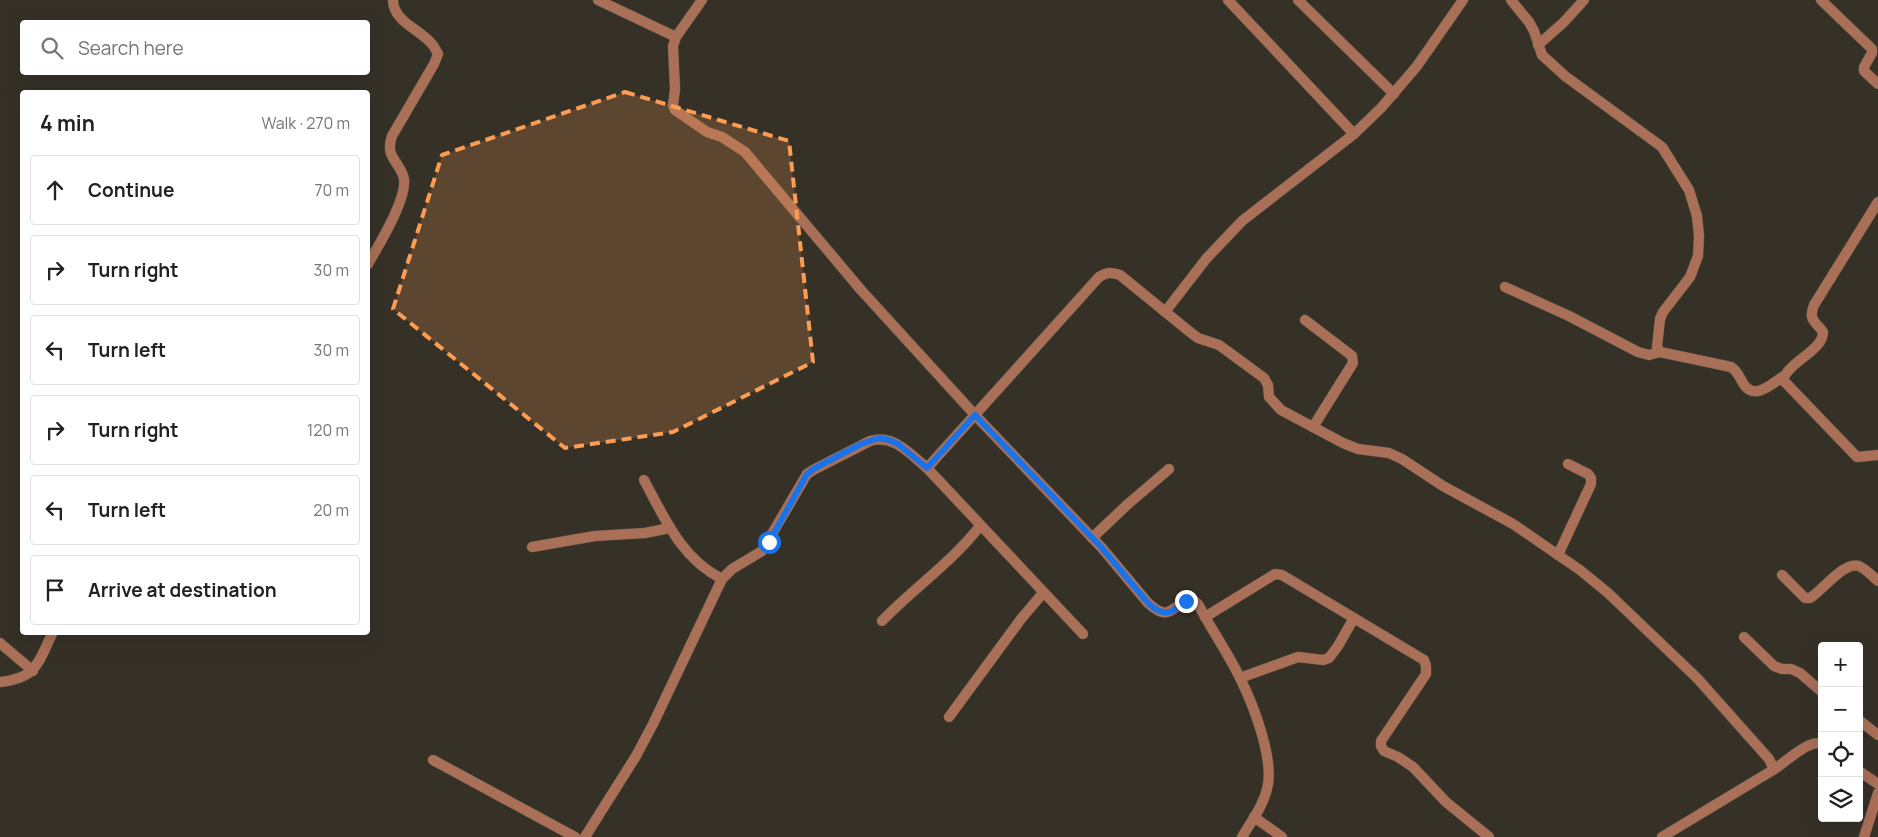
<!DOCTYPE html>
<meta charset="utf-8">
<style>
body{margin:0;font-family:Manrope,sans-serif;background:#f6f6f6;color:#222}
.controls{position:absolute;right:15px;bottom:15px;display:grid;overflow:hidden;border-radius:5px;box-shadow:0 5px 20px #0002}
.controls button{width:45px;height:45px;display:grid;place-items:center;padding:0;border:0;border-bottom:1px solid #e0e0e0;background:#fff;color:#222;font:25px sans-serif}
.stop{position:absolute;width:15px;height:15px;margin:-11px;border:4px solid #1a73e8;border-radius:50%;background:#fff}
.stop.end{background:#1a73e8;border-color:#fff;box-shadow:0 1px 5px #0008}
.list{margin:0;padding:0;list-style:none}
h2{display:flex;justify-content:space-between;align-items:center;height:65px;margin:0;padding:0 20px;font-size:21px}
h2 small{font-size:16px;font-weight:400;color:#767676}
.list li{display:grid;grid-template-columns:32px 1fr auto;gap:15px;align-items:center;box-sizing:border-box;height:70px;margin:0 10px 10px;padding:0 10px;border:1px solid #e0e0e0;border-radius:5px}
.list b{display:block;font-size:19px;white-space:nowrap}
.list em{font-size:16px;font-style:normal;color:#767676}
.icon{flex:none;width:28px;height:28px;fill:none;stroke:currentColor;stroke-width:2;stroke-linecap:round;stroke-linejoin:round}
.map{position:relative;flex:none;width:1878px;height:837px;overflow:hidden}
.search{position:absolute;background:#fff;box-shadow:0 5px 20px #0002;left:20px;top:20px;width:350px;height:55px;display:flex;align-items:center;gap:12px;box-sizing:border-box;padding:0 18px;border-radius:5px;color:#767676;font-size:19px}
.panel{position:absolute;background:#fff;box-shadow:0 5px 20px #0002;left:20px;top:90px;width:350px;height:545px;border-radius:5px}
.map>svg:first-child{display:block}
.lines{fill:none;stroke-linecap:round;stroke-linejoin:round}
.minor-casing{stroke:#545046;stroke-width:11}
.tertiary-casing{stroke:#545046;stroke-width:11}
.minor{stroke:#aa6f57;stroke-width:10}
.tertiary{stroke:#aa6f57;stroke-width:10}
.route{stroke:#1a73e8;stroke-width:6}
.marked{fill:#fc9d53;fill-opacity:0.2;stroke:#fc9d53;stroke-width:4;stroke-dasharray:10 6;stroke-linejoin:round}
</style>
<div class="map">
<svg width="1878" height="837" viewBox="0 0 1878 837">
<rect width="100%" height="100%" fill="#363127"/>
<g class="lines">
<defs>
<g id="minor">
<path d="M598 0 676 37"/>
<path d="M702 0 676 37 673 46 675 89 673 105 675 110 707 132 722 137 745 152 861 290 975 415 1102 548 1148 603C1171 624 1171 604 1192 599L1198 604C1211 629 1228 653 1240 678 1253 704 1275 760 1267 789 1263 806 1251 822 1242 837"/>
<path d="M1228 0 1354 134"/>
<path d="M1298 0 1394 94"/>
<path d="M1511 0 1529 22 1534 31 1542 55 1565 76 1662 147 1689 190 1697 216 1699 236 1698 256 1690 277 1663 312 1660 319 1657 347 1660 352 1731 367C1739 372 1740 380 1745 386 1756 400 1774 382 1784 376"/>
<path d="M1821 0 1872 49V53L1864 67V71L1878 84"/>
<path d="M1538 45 1564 22 1584 0"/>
<path d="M1878 202 1814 305C1808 320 1815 321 1823 332 1823 351 1789 361 1783 380L1857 457 1878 455"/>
<path d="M368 264C378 246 407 200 404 179 401 162 384 158 392 136L434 64 438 54C436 50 434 46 431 43 419 29 393 21 393 0"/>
<path d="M1505 287 1569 316 1638 352 1649 355 1660 352"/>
<path d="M1165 312 1206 259 1242 221 1354 134 1381 108 1417 66 1463 0"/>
<path d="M1305 320 1347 352 1352 356 1353 363 1313 427"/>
<path d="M927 468 1099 277C1107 272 1111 272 1120 275L1190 332 1198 338 1219 345 1264 378 1268 385 1269 397 1281 410 1343 443 1358 449 1389 453 1402 459 1443 486 1513 524 1580 570 1608 593 1697 678 1769 759 1772 765 1773 770 1662 837"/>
<path d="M644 480C665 519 681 558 722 579"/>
<path d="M1092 538 1128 504 1169 469"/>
<path d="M532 547 595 536 645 533 670 528"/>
<path d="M1558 555 1591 484V478L1588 474 1568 464"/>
<path d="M1782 575 1805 598H1810C1823 590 1844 561 1859 566 1866 569 1872 576 1878 581"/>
<path d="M1205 617 1275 574 1282 575 1424 660 1426 666V674L1381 741V746L1384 751 1398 757 1413 767 1446 802 1489 837"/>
<path d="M882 621C914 588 952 562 980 526"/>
<path d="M1744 637 1774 666 1782 669H1791L1800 673 1822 692"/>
<path d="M0 643 33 671"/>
<path d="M1240 678 1298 657 1323 660 1329 658 1338 646 1354 618"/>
<path d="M0 682C38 678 38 662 53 632"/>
<path d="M949 717 1021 619 1043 593"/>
<path d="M1859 720 1878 735"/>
<path d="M433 760 575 837"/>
<path d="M1773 770C1785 763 1808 739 1822 744"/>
<path d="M1859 771 1878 784"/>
<path d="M1254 817 1282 837"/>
<path d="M585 837 636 756 653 724 722 579 732 569 762 551 807 474 815 469 870 441C894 434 910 454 927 468L1083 634"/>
</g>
<path id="tertiary" d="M1864 837 1878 793"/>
</defs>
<use href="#minor" class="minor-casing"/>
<use href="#tertiary" class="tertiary-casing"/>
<use href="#minor" class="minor"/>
<use href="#tertiary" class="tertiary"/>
</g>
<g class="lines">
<path class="route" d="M769 542 807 474 815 468 861 444 879 438 889 440 898 444 927 468 975 415 1102 548 1148 603C1164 618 1171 614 1186 601"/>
</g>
<path class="marked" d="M625 92 789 141 813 362 673 432 565 448 393 309 442 155Z"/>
</svg>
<div class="controls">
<button>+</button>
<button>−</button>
<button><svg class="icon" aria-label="locate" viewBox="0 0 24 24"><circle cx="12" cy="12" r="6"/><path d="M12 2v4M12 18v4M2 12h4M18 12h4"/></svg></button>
<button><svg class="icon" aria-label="layers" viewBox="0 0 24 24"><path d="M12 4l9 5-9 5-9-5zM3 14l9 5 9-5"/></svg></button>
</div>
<div class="stop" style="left:769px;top:542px"></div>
<div class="stop end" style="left:1186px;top:601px"></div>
<div class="search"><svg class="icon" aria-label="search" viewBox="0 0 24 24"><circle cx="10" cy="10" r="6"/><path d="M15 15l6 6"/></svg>Search here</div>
<section class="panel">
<h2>4 min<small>Walk · 270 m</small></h2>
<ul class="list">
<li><svg class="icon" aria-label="ahead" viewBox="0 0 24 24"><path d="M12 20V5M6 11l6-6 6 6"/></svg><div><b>Continue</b></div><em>70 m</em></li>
<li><svg class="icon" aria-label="right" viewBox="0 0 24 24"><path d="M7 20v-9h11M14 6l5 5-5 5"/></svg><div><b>Turn right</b></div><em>30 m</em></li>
<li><svg class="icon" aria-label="left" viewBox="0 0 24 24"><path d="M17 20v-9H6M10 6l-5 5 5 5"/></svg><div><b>Turn left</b></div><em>30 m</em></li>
<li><svg class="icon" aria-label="right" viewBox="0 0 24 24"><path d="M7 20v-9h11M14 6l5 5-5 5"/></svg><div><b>Turn right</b></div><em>120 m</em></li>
<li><svg class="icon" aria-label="left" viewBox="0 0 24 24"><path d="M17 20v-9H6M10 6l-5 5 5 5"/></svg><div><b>Turn left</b></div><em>20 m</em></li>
<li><svg class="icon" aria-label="arrive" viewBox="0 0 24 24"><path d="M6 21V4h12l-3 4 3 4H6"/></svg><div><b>Arrive at destination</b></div></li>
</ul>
</section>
</div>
